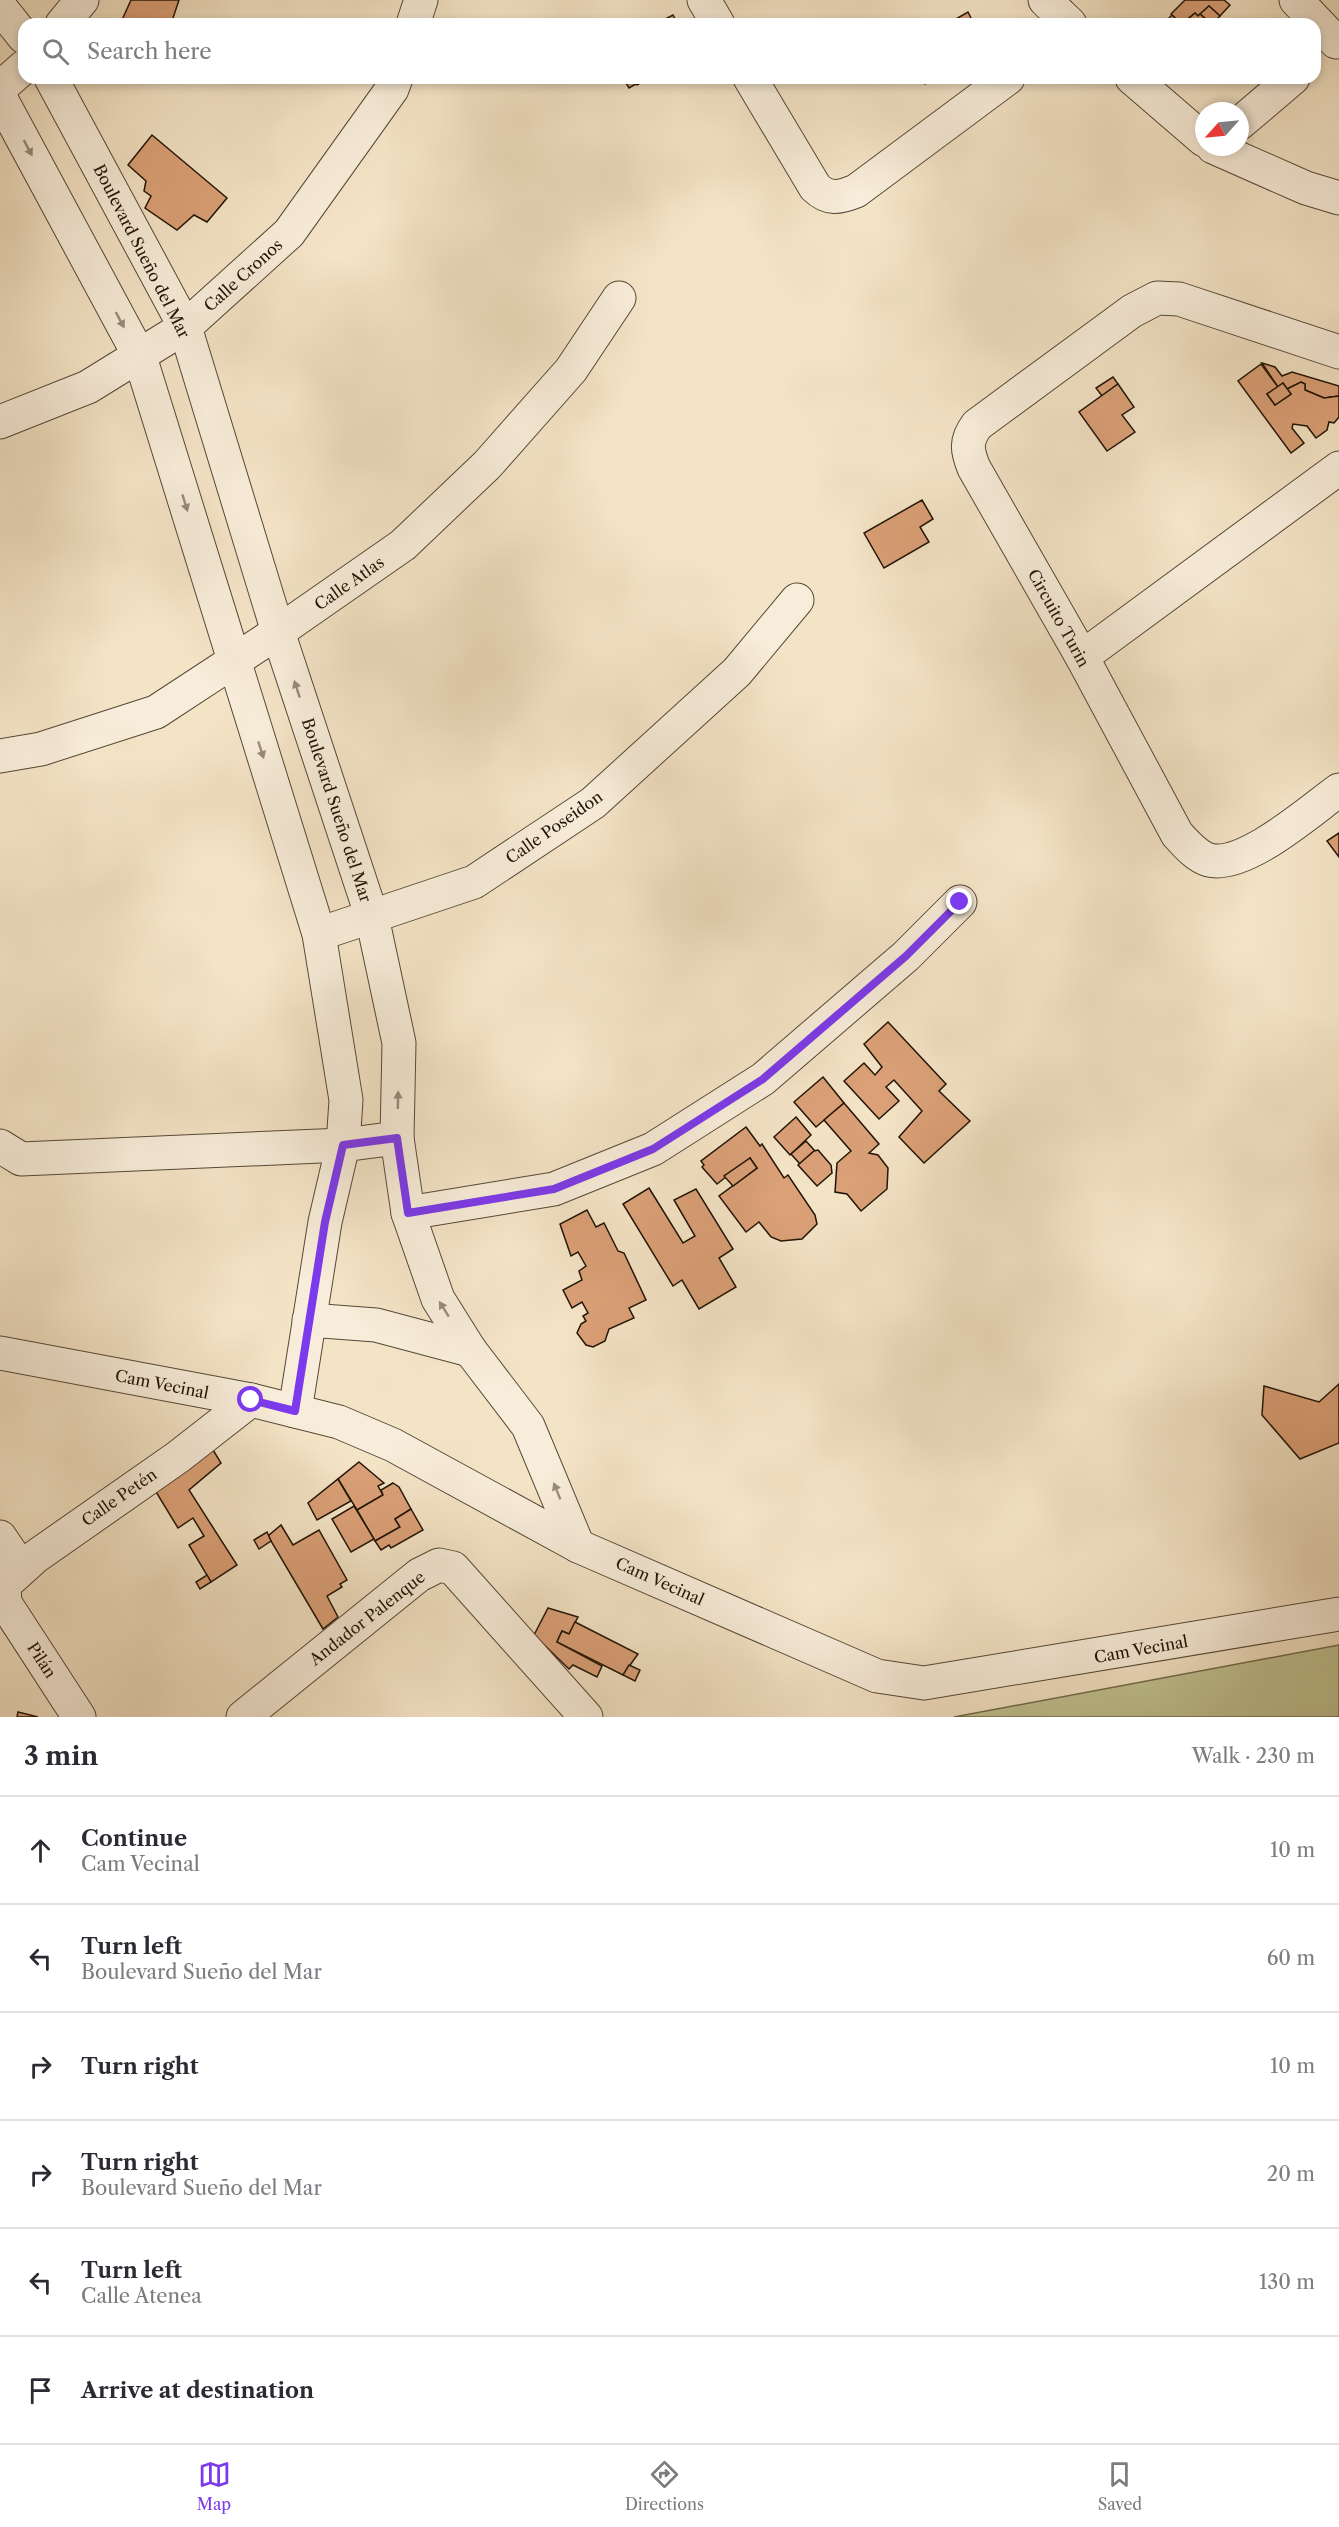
<!DOCTYPE html>
<meta charset="utf-8">
<style>
body{margin:0;font-family:"Libre Caslon Text",serif;background:#f7f7f7;color:#2b2b33}
.compass{position:absolute;left:1195px;top:102px;width:54px;height:54px;border-radius:50%;background:#fff;box-shadow:0 3px 9px #0003;rotate:243deg}
.stop{position:absolute;width:18px;height:18px;margin:-14px;border:4px solid #7c3aed;border-radius:50%;background:#fff}
.stop.end{background:#7c3aed;border-color:#fff;box-shadow:0 2px 6px #0008}
.list{margin:0;padding:0;list-style:none}
h2{display:flex;justify-content:space-between;align-items:center;height:78px;margin:0;padding:0 24px;font-size:26px}
h2 small{font-size:20px;font-weight:400;color:#7c7c81}
.list li{display:grid;grid-template-columns:39px 1fr auto;gap:18px;align-items:center;box-sizing:border-box;height:108px;padding:0 24px;border-top:2px solid #e1e1e2}
.list b{display:block;font-size:22px;white-space:nowrap}
.list p{margin:0;font-size:20px;white-space:nowrap;color:#7c7c81}
.list em{font-size:20px;font-style:normal;color:#7c7c81}
.icon{flex:none;width:33px;height:33px;fill:none;stroke:currentColor;stroke-width:2;stroke-linecap:round;stroke-linejoin:round}
.map{position:relative;flex:none;width:1339px;height:1717px;overflow:hidden}
.search{position:absolute;background:#fff;box-shadow:0 3px 9px #0003;left:18px;right:18px;top:18px;height:66px;display:flex;align-items:center;gap:15px;box-sizing:border-box;padding:0 21px;border-radius:18px;color:#7c7c81;font-size:22px}
.sheet{height:726px;background:#fff}
nav{display:flex;justify-content:space-around;align-items:center;box-sizing:border-box;height:84px;border-top:2px solid #e1e1e2;background:#fff;font-size:16px;color:#7c7c81}
nav a{display:grid;justify-items:center;gap:3px}
nav .on{color:#7c3aed}
.map>svg:first-child{display:block}
.green{fill:#c0c291;stroke:#706b4c;stroke-width:1.5}
.building{fill:#dba077;stroke:#201407;stroke-width:1.5}
.lines{fill:none;stroke-linecap:round;stroke-linejoin:round}
.minor-casing{stroke:#554837;stroke-width:35}
.minor{stroke:#f8edda;stroke-width:33}
.oneway{fill:#978b7b}
.route{stroke:#7c3aed;stroke-width:8}
.labels{text-anchor:middle;dominant-baseline:central;stroke-width:5;stroke-linejoin:round;paint-order:stroke}
.street-label{font-size:16px;fill:#201407;stroke:#f8edda}
</style>
<div class="map">
<svg width="1339" height="1717" viewBox="0 0 1339 1717">
<rect width="100%" height="100%" fill="#f4e4c6"/>
<filter id="stains"><feTurbulence type="fractalNoise" baseFrequency=".00333" numOctaves="4"/><feColorMatrix values="0 0 0 0 .2 0 0 0 0 .09 0 0 0 0 .02 0 0 0 .5 -.17"/></filter>
<radialGradient id="worn" r=".72"><stop offset=".6" stop-color="#630" stop-opacity="0"/><stop offset="1" stop-color="#630" stop-opacity=".3"/></radialGradient>
<path class="green" d="M1339 1645V1717H954Z"/>
<g class="building">
<path d="M131 0H179L171 24H129L122 20Z"/>
<path d="M1185 0H1224L1230 5 1220 16 1209 6 1198 16 1195 13 1181 24 1171 14Z"/>
<path d="M1209 6 1220 16 1212 24 1200 14Z"/>
<path d="M968 12 974 24H947Z"/>
<path d="M1195 13 1198 16 1200 14 1211 24H1183Z"/>
<path d="M673 15 678 24 672 21 668 24 665 19Z"/>
<path d="M1172 15 1181 24H1163Z"/>
<path d="M623 78H633L636 84 629 88Z"/>
<path d="M633 78H649L637 85Z"/>
<path d="M922 78H935L925 84Z"/>
<path d="M152 135 227 198 207 222 194 215 177 230 145 208 151 196 144 191 146 181 128 165Z"/>
<path d="M1262 363 1275 367 1282 376 1292 372 1339 386V396L1324 398 1305 390V384L1301 382 1287 389 1283 383 1278 387Z"/>
<path d="M1261 364 1278 387 1267 394 1275 405 1291 394 1287 389 1301 382 1305 384V390L1324 398 1339 396V417L1334 423 1329 422 1327 430 1316 438 1307 426 1293 424 1292 428 1304 443 1291 453 1238 381Z"/>
<path d="M1113 377 1118 384 1102 396 1096 388Z"/>
<path d="M1283 383 1291 394 1275 405 1267 394Z"/>
<path d="M1118 384 1134 407 1122 415 1135 432 1107 451 1079 412Z"/>
<path d="M922 500 933 519 920 527 929 542 884 568 864 533Z"/>
<path d="M1339 833V857L1327 841Z"/>
<path d="M888 1022 946 1084 939 1091 970 1121 924 1163 899 1137 922 1111 894 1080 886 1087 899 1101 879 1119 844 1081 864 1063 875 1075 882 1067 864 1044Z"/>
<path d="M823 1077 844 1103 816 1127 794 1102Z"/>
<path d="M844 1103 879 1144 869 1153 878 1155 888 1168 887 1189 861 1211 847 1194 835 1192 837 1163 851 1151 824 1120Z"/>
<path d="M796 1117 811 1135 790 1155 774 1137Z"/>
<path d="M746 1127 760 1146 762 1144 784 1178 788 1175 815 1215 817 1224 802 1239 781 1241 771 1237 759 1222 746 1232 719 1196 757 1168 750 1158 717 1184 702 1167 704 1165 701 1161Z"/>
<path d="M806 1141 815 1151 800 1164 791 1154Z"/>
<path d="M818 1150 831 1165 832 1173 817 1186 798 1165 814 1151Z"/>
<path d="M750 1158 757 1168 733 1186 724 1176Z"/>
<path d="M649 1188 683 1243 695 1236 674 1200 696 1189 733 1249 719 1258 736 1287 699 1309 682 1280 673 1286 623 1204Z"/>
<path d="M587 1210 596 1227 604 1223 618 1251 624 1253 646 1300 629 1308 634 1318 609 1329 605 1341 593 1347 586 1345 577 1333 581 1324 586 1321 583 1316 588 1313 582 1302 572 1308 563 1290 582 1280 579 1271 586 1266 578 1252 571 1256 560 1224Z"/>
<path d="M1339 1384V1443L1300 1459 1262 1415 1264 1386 1319 1402Z"/>
<path d="M207 1440 221 1463 189 1490 237 1565 211 1582 189 1545 204 1536 193 1518 178 1528 150 1482Z"/>
<path d="M359 1462 384 1483 378 1486 383 1495 357 1510 338 1479Z"/>
<path d="M338 1479 351 1501 317 1520 308 1503Z"/>
<path d="M393 1483 399 1487 411 1509 395 1519 400 1527 375 1541 357 1510 383 1495 381 1490Z"/>
<path d="M354 1506 374 1539 351 1552 332 1519Z"/>
<path d="M411 1509 423 1530 391 1548 389 1545 381 1550 375 1541 400 1527 395 1519Z"/>
<path d="M281 1525 293 1545 319 1530 347 1580 340 1584 342 1587 327 1596 338 1617 323 1629 268 1536Z"/>
<path d="M267 1532 271 1541 259 1549 254 1540Z"/>
<path d="M207 1575 211 1582 200 1589 196 1582Z"/>
<path d="M548 1608 578 1617 569 1634 562 1631 557 1642 602 1666 597 1677 573 1665 569 1669 534 1635Z"/>
<path d="M575 1622 638 1654 623 1675 557 1642 562 1631 569 1634Z"/>
<path d="M629 1665 640 1670 635 1681 623 1675Z"/>
<path d="M18 1712 38 1717H17Z"/>
</g>
<g class="lines">
<defs>
<g id="minor">
<path d="M704 0 718 24"/>
<path d="M1045 0 1070 24"/>
<path d="M1296 0 1336 42"/>
<path d="M0 7 24 37"/>
<path d="M62 24 82 0"/>
<path d="M413 24 421 0"/>
<path d="M51 78 185 327 278 632 372 917 399 1043 397 1138 408 1213 438 1299 470 1350 528 1426 578 1546"/>
<path d="M750 78 815 187C828 200 839 198 856 191L1008 78"/>
<path d="M1132 78 1204 140"/>
<path d="M0 88 24 67"/>
<path d="M0 97 140 357 319 934 346 1100 343 1145 325 1222 295 1411"/>
<path d="M1240 123 1293 78"/>
<path d="M1213 147 1306 188 1339 198"/>
<path d="M1339 352 1179 299 1157 298 1132 311 977 425C965 441 967 451 974 468L1082 657 1177 834C1186 844 1196 856 1209 860 1245 869 1311 810 1339 790"/>
<path d="M0 422 88 387 185 327 289 233 392 89 396 78"/>
<path d="M1082 657 1339 468"/>
<path d="M0 756 41 749 156 712 278 632 403 545 487 465 571 370 619 298"/>
<path d="M319 934 474 882 593 803 737 672 797 600"/>
<path d="M0 1146 21 1159 343 1145 397 1138"/>
<path d="M408 1213 554 1189 653 1149 763 1079 906 956 960 902"/>
<path d="M309 1320 376 1325 470 1350"/>
<path d="M0 1353 251 1400 339 1422 393 1445 578 1546 877 1676 924 1683 1339 1614"/>
<path d="M0 1537 21 1568"/>
<path d="M79 1717 5 1603 4 1585 35 1557 178 1457 251 1400"/>
<path d="M243 1717 419 1575 439 1565 453 1568 586 1717"/>
</g>
</defs>
<use href="#minor" class="minor-casing"/>
<use href="#minor" class="minor"/>
</g>
<defs><path id="oneway-solid" d="M-6-.8H1V-3.2L6.5 0L1 3.2V.8H-6Z" transform="scale(1.5)"/></defs>
<g class="oneway">
<use href="#oneway-solid" transform="translate(28 148) rotate(62)"/>
<use href="#oneway-solid" transform="translate(120 320) rotate(62)"/>
<use href="#oneway-solid" transform="translate(185 503) rotate(73)"/>
<use href="#oneway-solid" transform="translate(297 689) rotate(-108)"/>
<use href="#oneway-solid" transform="translate(261 750) rotate(72)"/>
<use href="#oneway-solid" transform="translate(398 1100) rotate(-89)"/>
<use href="#oneway-solid" transform="translate(444 1309) rotate(-122)"/>
<use href="#oneway-solid" transform="translate(557 1491) rotate(-112)"/>
</g>
<g class="lines">
<path class="route" d="M251 1400 295 1411 325 1222 343 1145 397 1138 408 1213 554 1189 653 1149 763 1079 906 956 960 902"/>
</g>
<g class="labels">
<g class="street-label">
<text transform="translate(142 251) rotate(63)">Boulevard Sueño del Mar</text>
<text transform="translate(243 275) rotate(-42)">Calle Cronos</text>
<text transform="translate(349 583) rotate(-35)">Calle Atlas</text>
<text transform="translate(1059 618) rotate(61)">Circuito Turin</text>
<text transform="translate(337 810) rotate(72)">Boulevard Sueño del Mar</text>
<text transform="translate(554 827) rotate(-35)">Calle Poseidon</text>
<text transform="translate(162 1384) rotate(11)">Cam Vecinal</text>
<text transform="translate(119 1497) rotate(-35)">Calle Petén</text>
<text transform="translate(660 1581) rotate(24)">Cam Vecinal</text>
<text transform="translate(367 1618) rotate(-38)">Andador Palenque</text>
<text transform="translate(1141 1649) rotate(-10)">Cam Vecinal</text>
<text transform="translate(42 1660) rotate(57)">Pilán</text>
</g>
</g>
<rect width="100%" height="100%" filter="url(#stains)"/>
<rect width="100%" height="100%" fill="url(#worn)"/>
</svg>
<svg class="compass" viewBox="-18 -18 36 36"><path d="M0-13l5 13h-10z" fill="#e53935"/><path d="M0 13l5-13h-10z" fill="#7c7c81"/></svg>
<div class="stop" style="left:251px;top:1400px"></div>
<div class="stop end" style="left:960px;top:902px"></div>
<div class="search"><svg class="icon" aria-label="search" viewBox="0 0 24 24"><circle cx="10" cy="10" r="6"/><path d="M15 15l6 6"/></svg>Search here</div>
</div>
<section class="sheet">
<h2>3 min<small>Walk · 230 m</small></h2>
<ul class="list">
<li><svg class="icon" aria-label="ahead" viewBox="0 0 24 24"><path d="M12 20V5M6 11l6-6 6 6"/></svg><div><b>Continue</b><p>Cam Vecinal</p></div><em>10 m</em></li>
<li><svg class="icon" aria-label="left" viewBox="0 0 24 24"><path d="M17 20v-9H6M10 6l-5 5 5 5"/></svg><div><b>Turn left</b><p>Boulevard Sueño del Mar</p></div><em>60 m</em></li>
<li><svg class="icon" aria-label="right" viewBox="0 0 24 24"><path d="M7 20v-9h11M14 6l5 5-5 5"/></svg><div><b>Turn right</b></div><em>10 m</em></li>
<li><svg class="icon" aria-label="right" viewBox="0 0 24 24"><path d="M7 20v-9h11M14 6l5 5-5 5"/></svg><div><b>Turn right</b><p>Boulevard Sueño del Mar</p></div><em>20 m</em></li>
<li><svg class="icon" aria-label="left" viewBox="0 0 24 24"><path d="M17 20v-9H6M10 6l-5 5 5 5"/></svg><div><b>Turn left</b><p>Calle Atenea</p></div><em>130 m</em></li>
<li><svg class="icon" aria-label="arrive" viewBox="0 0 24 24"><path d="M6 21V4h12l-3 4 3 4H6"/></svg><div><b>Arrive at destination</b></div></li>
</ul>
</section>
<nav>
<a class="on"><svg class="icon" aria-label="map" viewBox="0 0 24 24"><path d="M3 6l6-2 6 2 6-2v14l-6 2-6-2-6 2zM9 4v14M15 6v14"/></svg>Map</a>
<a><svg class="icon" aria-label="directions" viewBox="0 0 24 24"><path d="M12 3l9 9-9 9-9-9zM9 14v-3h6M13 9l2 2-2 2"/></svg>Directions</a>
<a><svg class="icon" aria-label="saved" viewBox="0 0 24 24"><path d="M7 4h10v16l-5-4-5 4z"/></svg>Saved</a>
</nav>
